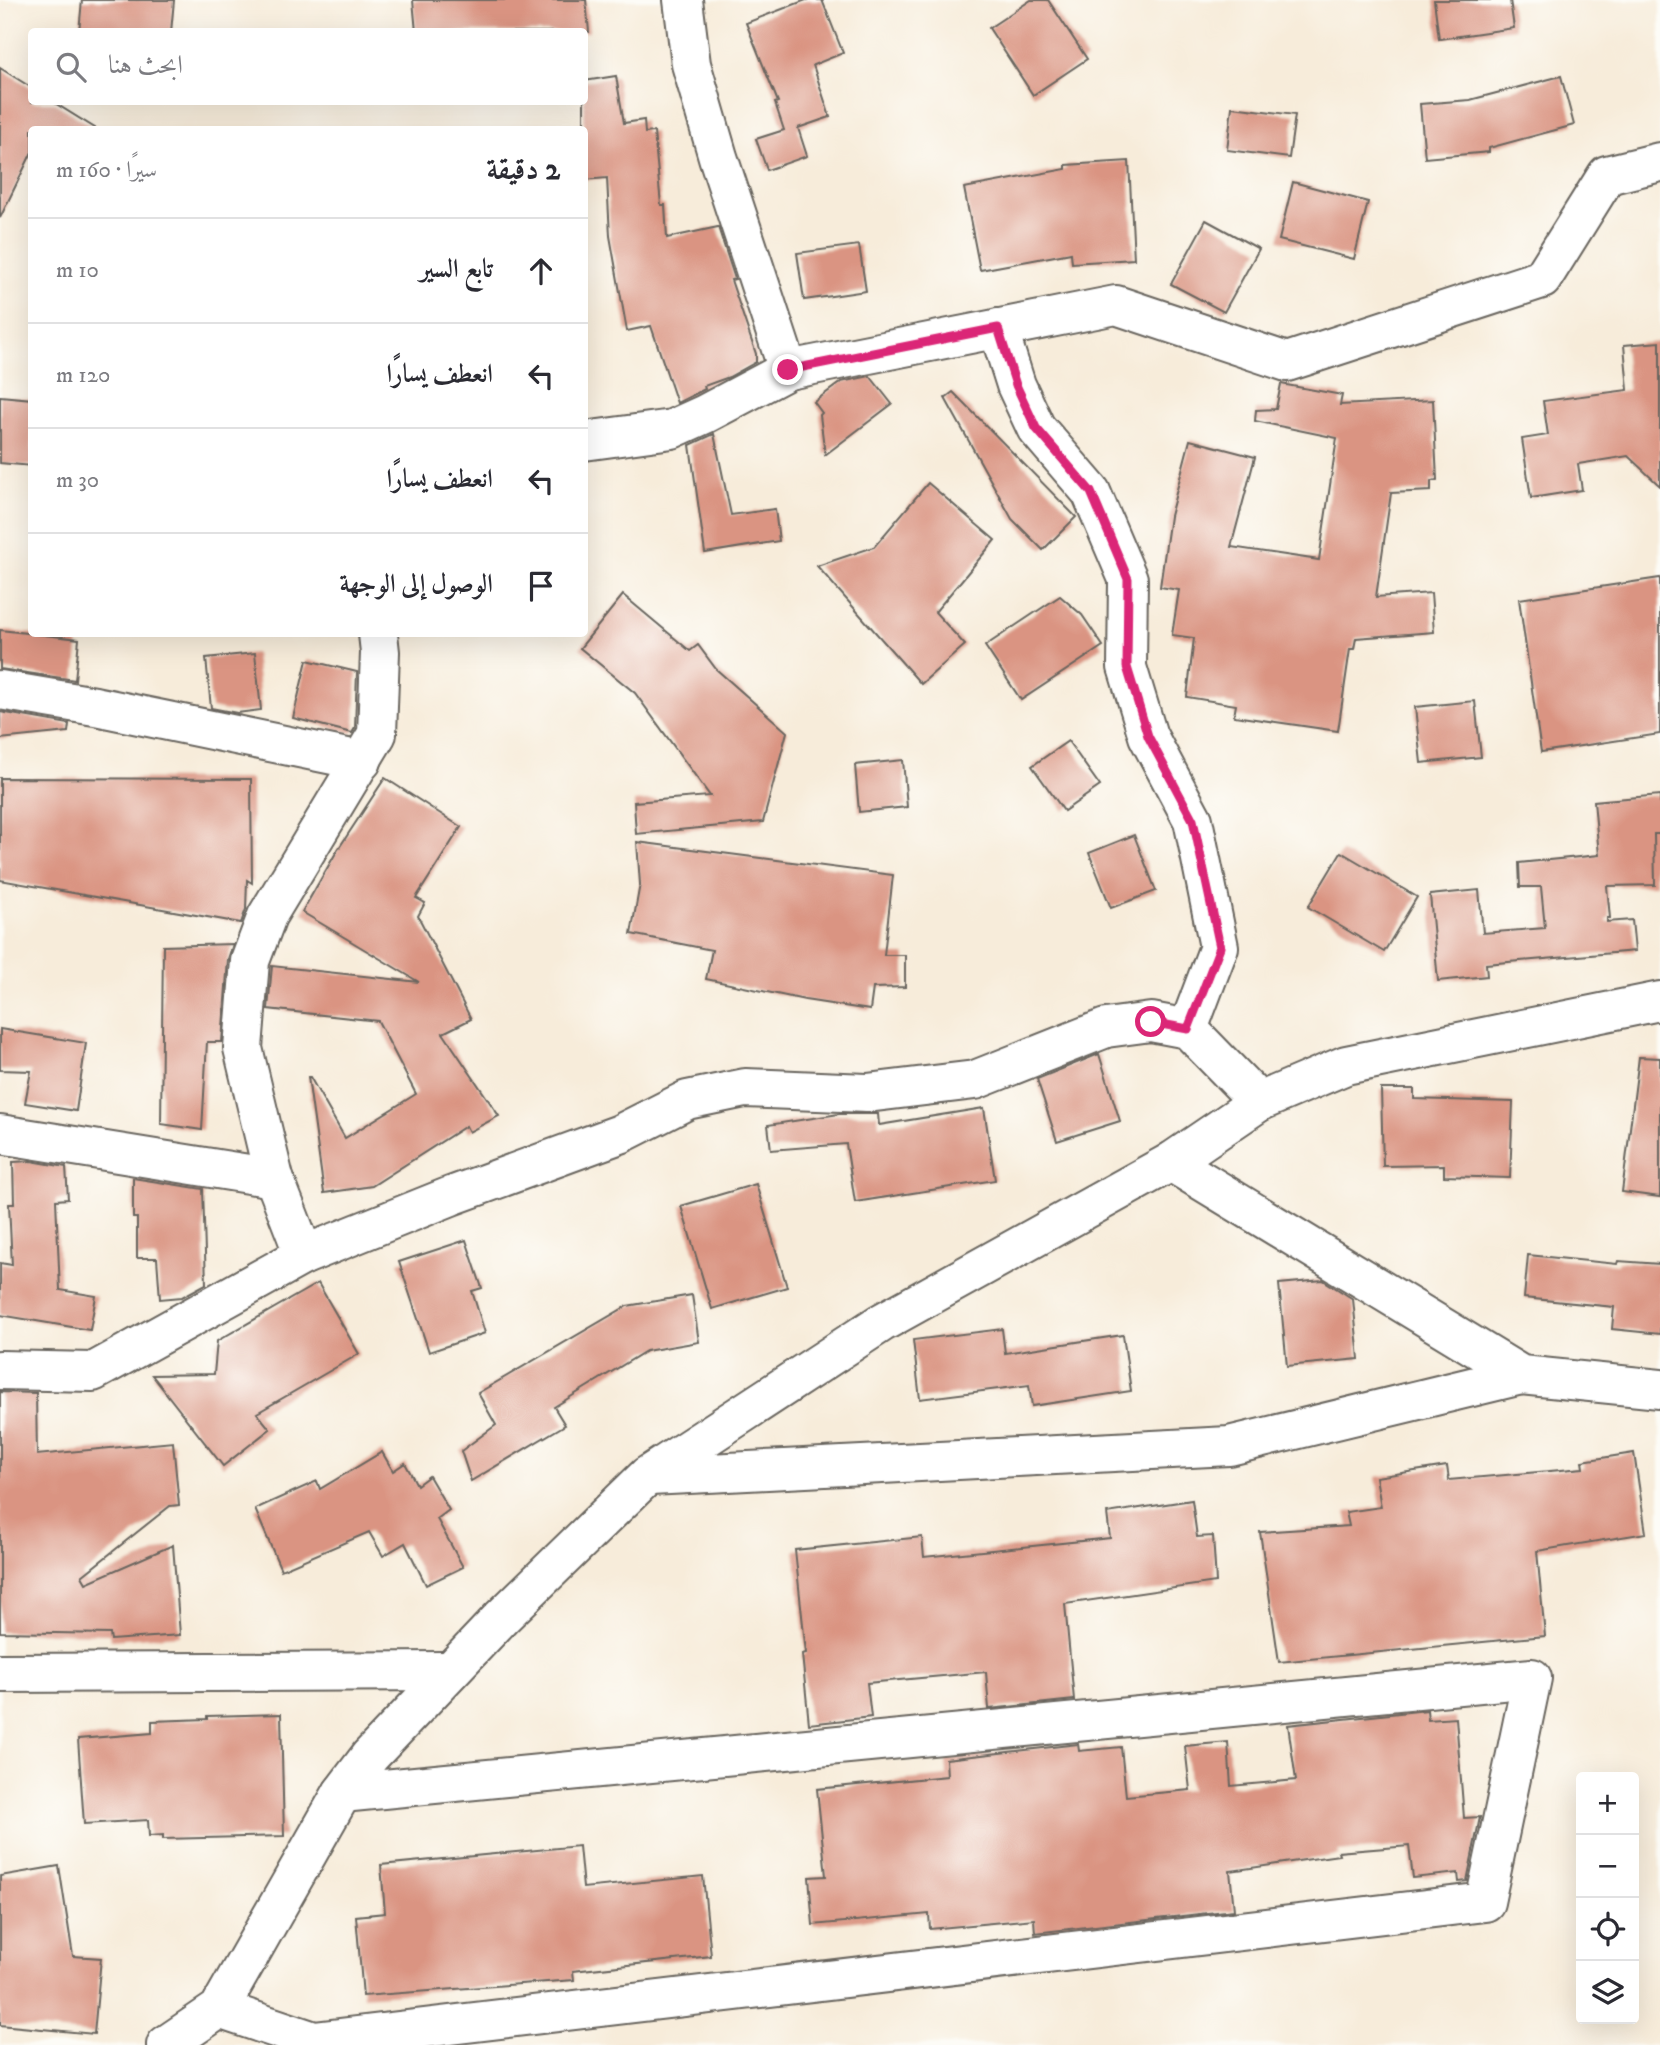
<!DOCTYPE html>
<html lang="ar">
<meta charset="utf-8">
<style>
body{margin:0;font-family:"IM FELL DW Pica",Amiri,serif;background:#f7f7f7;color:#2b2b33;direction:rtl}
.controls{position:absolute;right:21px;bottom:21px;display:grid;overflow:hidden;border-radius:7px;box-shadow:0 7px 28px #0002}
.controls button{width:63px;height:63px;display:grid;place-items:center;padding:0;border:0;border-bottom:2px solid #e1e1e2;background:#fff;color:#2b2b33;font:35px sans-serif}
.stop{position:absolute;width:21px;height:21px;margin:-16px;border:5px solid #db2777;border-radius:50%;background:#fff}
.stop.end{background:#db2777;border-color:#fff;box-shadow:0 2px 7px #0008}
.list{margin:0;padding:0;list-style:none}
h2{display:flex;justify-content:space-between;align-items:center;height:91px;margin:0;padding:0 28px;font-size:30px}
h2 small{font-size:23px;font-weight:400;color:#7c7c81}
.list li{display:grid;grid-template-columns:46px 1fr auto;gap:21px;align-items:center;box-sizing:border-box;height:105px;padding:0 28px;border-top:2px solid #e1e1e2}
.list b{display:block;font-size:26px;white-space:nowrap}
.list em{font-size:23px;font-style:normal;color:#7c7c81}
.icon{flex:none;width:38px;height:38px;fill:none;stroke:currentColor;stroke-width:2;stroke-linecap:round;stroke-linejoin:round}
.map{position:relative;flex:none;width:1660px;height:2045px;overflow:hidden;direction:ltr}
.search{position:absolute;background:#fff;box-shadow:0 7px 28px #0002;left:28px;top:28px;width:560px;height:77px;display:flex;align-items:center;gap:18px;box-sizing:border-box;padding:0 24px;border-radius:7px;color:#7c7c81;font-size:26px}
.panel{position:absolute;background:#fff;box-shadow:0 7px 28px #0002;left:28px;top:126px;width:560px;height:511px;border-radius:7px;direction:rtl}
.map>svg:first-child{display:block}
.building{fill:#da9482}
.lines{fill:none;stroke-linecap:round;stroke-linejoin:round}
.minor-casing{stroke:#69655e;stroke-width:42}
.minor{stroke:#fff;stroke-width:38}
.route{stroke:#db2777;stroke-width:9}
</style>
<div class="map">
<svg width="1660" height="2045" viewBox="0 0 1660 2045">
<rect width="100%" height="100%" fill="#fdfcf7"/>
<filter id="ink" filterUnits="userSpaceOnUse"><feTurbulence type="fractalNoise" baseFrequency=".0143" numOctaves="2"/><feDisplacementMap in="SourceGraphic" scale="14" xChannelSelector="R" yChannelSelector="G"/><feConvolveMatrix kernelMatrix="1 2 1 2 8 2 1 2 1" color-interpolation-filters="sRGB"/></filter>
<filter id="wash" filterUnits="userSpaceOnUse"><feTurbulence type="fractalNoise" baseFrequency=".00686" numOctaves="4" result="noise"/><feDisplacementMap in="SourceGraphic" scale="28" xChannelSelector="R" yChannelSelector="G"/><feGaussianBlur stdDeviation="1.57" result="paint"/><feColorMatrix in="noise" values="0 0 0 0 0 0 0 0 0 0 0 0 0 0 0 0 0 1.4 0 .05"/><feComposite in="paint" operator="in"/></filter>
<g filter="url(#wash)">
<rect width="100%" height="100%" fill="#f7ecda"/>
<g id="blocks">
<g class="building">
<path d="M82 0H174L171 32H79Z"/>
<path d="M413 0H586L589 32H416Z"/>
<path d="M806 0H822L843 53 813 65 830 117 798 128 807 156 767 170 756 139 784 130 775 103 778 102 746 23Z"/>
<path d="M1031 0H1048L1087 59 1033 95 989 28Z"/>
<path d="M1434 0H1510L1514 28 1439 39Z"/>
<path d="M0 68 32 88V102H53L98 130H32V152L0 218Z"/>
<path d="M616 76 624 123 644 120 645 133 654 132 661 205H665L667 238 718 227 735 279 731 280 756 354V362L729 377 704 386 705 389 677 403 651 326 627 331 610 236 607 178 584 180V81Z"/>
<path d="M1561 76 1574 125 1489 148V152L1425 158 1420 104 1470 100Z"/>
<path d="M1232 107 1295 115 1289 158 1227 150Z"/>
<path d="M1129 161 1134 259 1072 263 1071 253 980 270 964 188 1066 169V165Z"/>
<path d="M1293 182 1368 202 1354 259 1279 240Z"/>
<path d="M1206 220 1259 249 1224 312 1171 284Z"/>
<path d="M859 245 866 291 804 300 797 253Z"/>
<path d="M1660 342V486L1628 456 1578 464 1582 490 1531 498 1522 439 1548 435 1543 401 1628 390 1624 345Z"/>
<path d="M870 376 892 404 825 455 820 415 822 413 814 402 841 382Z"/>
<path d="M1281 384 1342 395 1340 405 1433 400 1437 480 1431 481V491L1391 493 1376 597 1431 593 1434 632 1356 638 1354 649H1350L1338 731 1234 716 1236 705 1187 697 1194 638 1172 635 1179 590 1160 587 1170 516 1190 440 1255 457 1231 547 1319 560 1337 438 1255 421 1256 410 1276 409Z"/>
<path d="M953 392 1076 517 1043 550 1012 519 945 398Z"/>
<path d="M0 396 32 399V466L0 463Z"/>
<path d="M714 434 731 515 775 509 779 541 705 553 690 445Z"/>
<path d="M928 483 995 540 935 612 965 645 921 684 817 566 874 547Z"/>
<path d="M1660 578V734L1541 752 1519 599Z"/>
<path d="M623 595 690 651 698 645 716 669 787 732 763 822 636 834 634 802 710 796 635 693 580 648Z"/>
<path d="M1060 596 1082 615 1103 646 1021 700 985 646Z"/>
<path d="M0 630 79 639 75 680 0 669Z"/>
<path d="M255 653 261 710 237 713 211 708 206 658Z"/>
<path d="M307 660 357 672 355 728 352 733 293 718Z"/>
<path d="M1475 701 1481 757 1421 763 1415 707Z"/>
<path d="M0 712 69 724 68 732 0 739Z"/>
<path d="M1068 741 1100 786 1064 811 1032 766Z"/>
<path d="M903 760 907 807 859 812 855 765Z"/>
<path d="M0 778 251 779 252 883 247 880 246 909 241 923 0 880Z"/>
<path d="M385 778 461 827 416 898 425 903 418 916 471 1019 443 1033 499 1116 469 1132 466 1126 372 1186 324 1193 308 1077H310L345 1138 416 1094 378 1021 268 1009 272 966 419 982 302 912 337 851Z"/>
<path d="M1660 795V834H1654L1655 885 1607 886 1610 918H1607V922L1632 920 1635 951 1486 964 1487 976 1438 981 1430 895 1479 890 1483 933 1545 928 1541 887H1520L1519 863 1599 855 1594 801Z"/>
<path d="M1134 835 1156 891 1111 908 1089 853Z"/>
<path d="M637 842 893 875 884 955H905V987L873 988 870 1010 805 1000 706 979 712 950 631 934 640 884Z"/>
<path d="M1341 852 1417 897 1384 952 1308 907Z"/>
<path d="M233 944 228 959 222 1042H207L202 1130 161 1124 163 946Z"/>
<path d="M0 1029 86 1043 76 1111 25 1103 31 1071 0 1070Z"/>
<path d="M1099 1054 1120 1121 1057 1141 1037 1079Z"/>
<path d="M1639 1057 1660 1058V1197L1622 1192Z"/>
<path d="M1381 1089H1414V1099L1513 1102 1510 1178 1444 1176V1165L1383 1166Z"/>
<path d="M984 1108 995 1180 855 1202 846 1144 771 1150 768 1125 839 1114H878L879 1125Z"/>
<path d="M31 1161 66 1167 68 1199 56 1200 60 1290 96 1296 90 1330 0 1315V1263L12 1265 9 1204H14L13 1162Z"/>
<path d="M133 1178 203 1189 206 1284 182 1297 160 1299 157 1258H137V1218H133Z"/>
<path d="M756 1184 787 1287 712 1309 681 1206Z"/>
<path d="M466 1240 482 1288 472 1291 485 1333 429 1352 399 1262Z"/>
<path d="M1528 1255 1617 1264 1618 1261 1660 1264V1334L1612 1329 1614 1307 1524 1298Z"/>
<path d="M1323 1280 1353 1299 1359 1359 1287 1366 1279 1284Z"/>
<path d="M318 1283 359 1354 257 1413 270 1429 223 1466 152 1375 214 1374 217 1341Z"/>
<path d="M692 1295 699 1342 646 1351 554 1407 565 1425 471 1481 461 1451 496 1425 478 1393 627 1306Z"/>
<path d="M1002 1329 1005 1353 1123 1335 1131 1391 1032 1406 1029 1385 920 1399 913 1340Z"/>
<path d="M0 1392 36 1393 37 1455 173 1442 179 1505 170 1506 82 1576 86 1583 173 1545 180 1635 111 1640 110 1634 0 1632Z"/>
<path d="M382 1452 393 1471 405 1463 417 1485 429 1476 449 1510 437 1519 463 1567 426 1585 405 1543 383 1556 369 1532 281 1570 255 1509 317 1481 320 1489Z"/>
<path d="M1634 1453 1646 1533 1537 1551 1545 1636 1279 1662 1260 1532 1349 1526 1346 1512 1381 1507 1376 1477 1447 1466 1449 1480 1583 1468 1582 1461Z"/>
<path d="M1192 1500 1197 1537 1213 1536 1216 1582 1065 1604 1074 1700 989 1709 986 1672 867 1683 871 1717 809 1724 802 1654 806 1653 795 1550 922 1537 924 1557 1110 1538 1107 1513Z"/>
<path d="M1427 1710 1428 1720 1456 1718 1464 1818 1480 1817 1467 1881 1459 1882 1458 1873 1413 1878 1409 1846 1338 1852 1339 1855 1230 1871 1234 1910 1035 1933 1034 1919 930 1929 929 1914 813 1925 809 1877 826 1876 817 1789 947 1776 946 1759 1078 1744 1079 1751 1121 1747 1126 1796 1190 1790 1185 1746 1228 1742 1231 1786 1296 1780 1288 1725Z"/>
<path d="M281 1714 284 1836 163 1839V1835L149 1836 148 1820 84 1824 78 1739 152 1733V1721L207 1719V1716Z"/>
<path d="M579 1846 583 1888 703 1876 711 1956 573 1971 574 1980 363 1996 356 1916 385 1913 381 1865Z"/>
<path d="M59 1866 73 1956 101 1958 94 2034 0 2025V1876Z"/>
</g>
</g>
</g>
<g filter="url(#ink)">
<use href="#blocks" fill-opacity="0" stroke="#69655e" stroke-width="2"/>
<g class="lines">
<defs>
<g id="minor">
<path d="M998 328 1016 385 1036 428 1091 492 1128 579 1127 667 1148 736 1193 820 1219 947 1188 1029"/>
<path d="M788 370 1116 305 1287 362 1542 279 1607 175 1660 162"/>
<path d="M584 441 672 429 705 414 788 370 718 157 691 64 683 0"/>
<path d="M378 634 380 652 377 734 267 916 250 961 243 1048 274 1178 304 1255 451 1196 620 1134 687 1100 745 1088 867 1093 975 1080 1106 1028 1151 1022 1188 1029 1259 1102"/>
<path d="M0 690 95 706 362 761"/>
<path d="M0 1134 274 1178"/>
<path d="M1171 1162 1521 1375 1660 1389"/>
<path d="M0 1370 93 1372 304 1255"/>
<path d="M650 1476 1229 1446 1521 1375"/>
<path d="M0 1673 450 1671"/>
<path d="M219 2009 314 2041 1485 1902 1532 1678 342 1793"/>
<path d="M166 2045 219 2009 342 1793 370 1756 501 1618 647 1476 881 1323 1171 1162 1259 1102 1346 1065 1660 1001"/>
</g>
</defs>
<use href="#minor" class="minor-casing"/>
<use href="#minor" class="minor"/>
</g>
</g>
<g class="lines" filter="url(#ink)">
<path class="route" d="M788 370 998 328 1016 385 1036 428 1091 492 1128 579 1127 667 1148 736 1193 820 1220 947 1188 1029 1151 1022"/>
</g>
</svg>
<div class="controls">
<button>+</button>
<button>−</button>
<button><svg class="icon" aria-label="locate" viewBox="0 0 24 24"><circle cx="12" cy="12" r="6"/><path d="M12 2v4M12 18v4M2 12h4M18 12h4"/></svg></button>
<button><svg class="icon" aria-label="layers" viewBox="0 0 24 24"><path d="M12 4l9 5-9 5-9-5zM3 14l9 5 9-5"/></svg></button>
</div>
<div class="stop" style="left:1151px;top:1022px"></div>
<div class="stop end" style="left:788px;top:370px"></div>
<div class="search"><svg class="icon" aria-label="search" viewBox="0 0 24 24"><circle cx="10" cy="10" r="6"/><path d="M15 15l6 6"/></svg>ابحث هنا</div>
<section class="panel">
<h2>2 دقيقة<small>سيرًا · 160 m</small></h2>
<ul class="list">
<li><svg class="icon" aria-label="ahead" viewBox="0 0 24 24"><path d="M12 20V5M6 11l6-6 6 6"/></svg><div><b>تابع السير</b></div><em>10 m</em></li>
<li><svg class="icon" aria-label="left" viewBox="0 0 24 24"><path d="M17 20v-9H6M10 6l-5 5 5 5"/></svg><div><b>انعطف يسارًا</b></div><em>120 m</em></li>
<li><svg class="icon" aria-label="left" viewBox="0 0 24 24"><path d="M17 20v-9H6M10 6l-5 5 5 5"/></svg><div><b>انعطف يسارًا</b></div><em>30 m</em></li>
<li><svg class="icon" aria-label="arrive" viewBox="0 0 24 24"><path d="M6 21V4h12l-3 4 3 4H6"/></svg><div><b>الوصول إلى الوجهة</b></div></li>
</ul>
</section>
</div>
